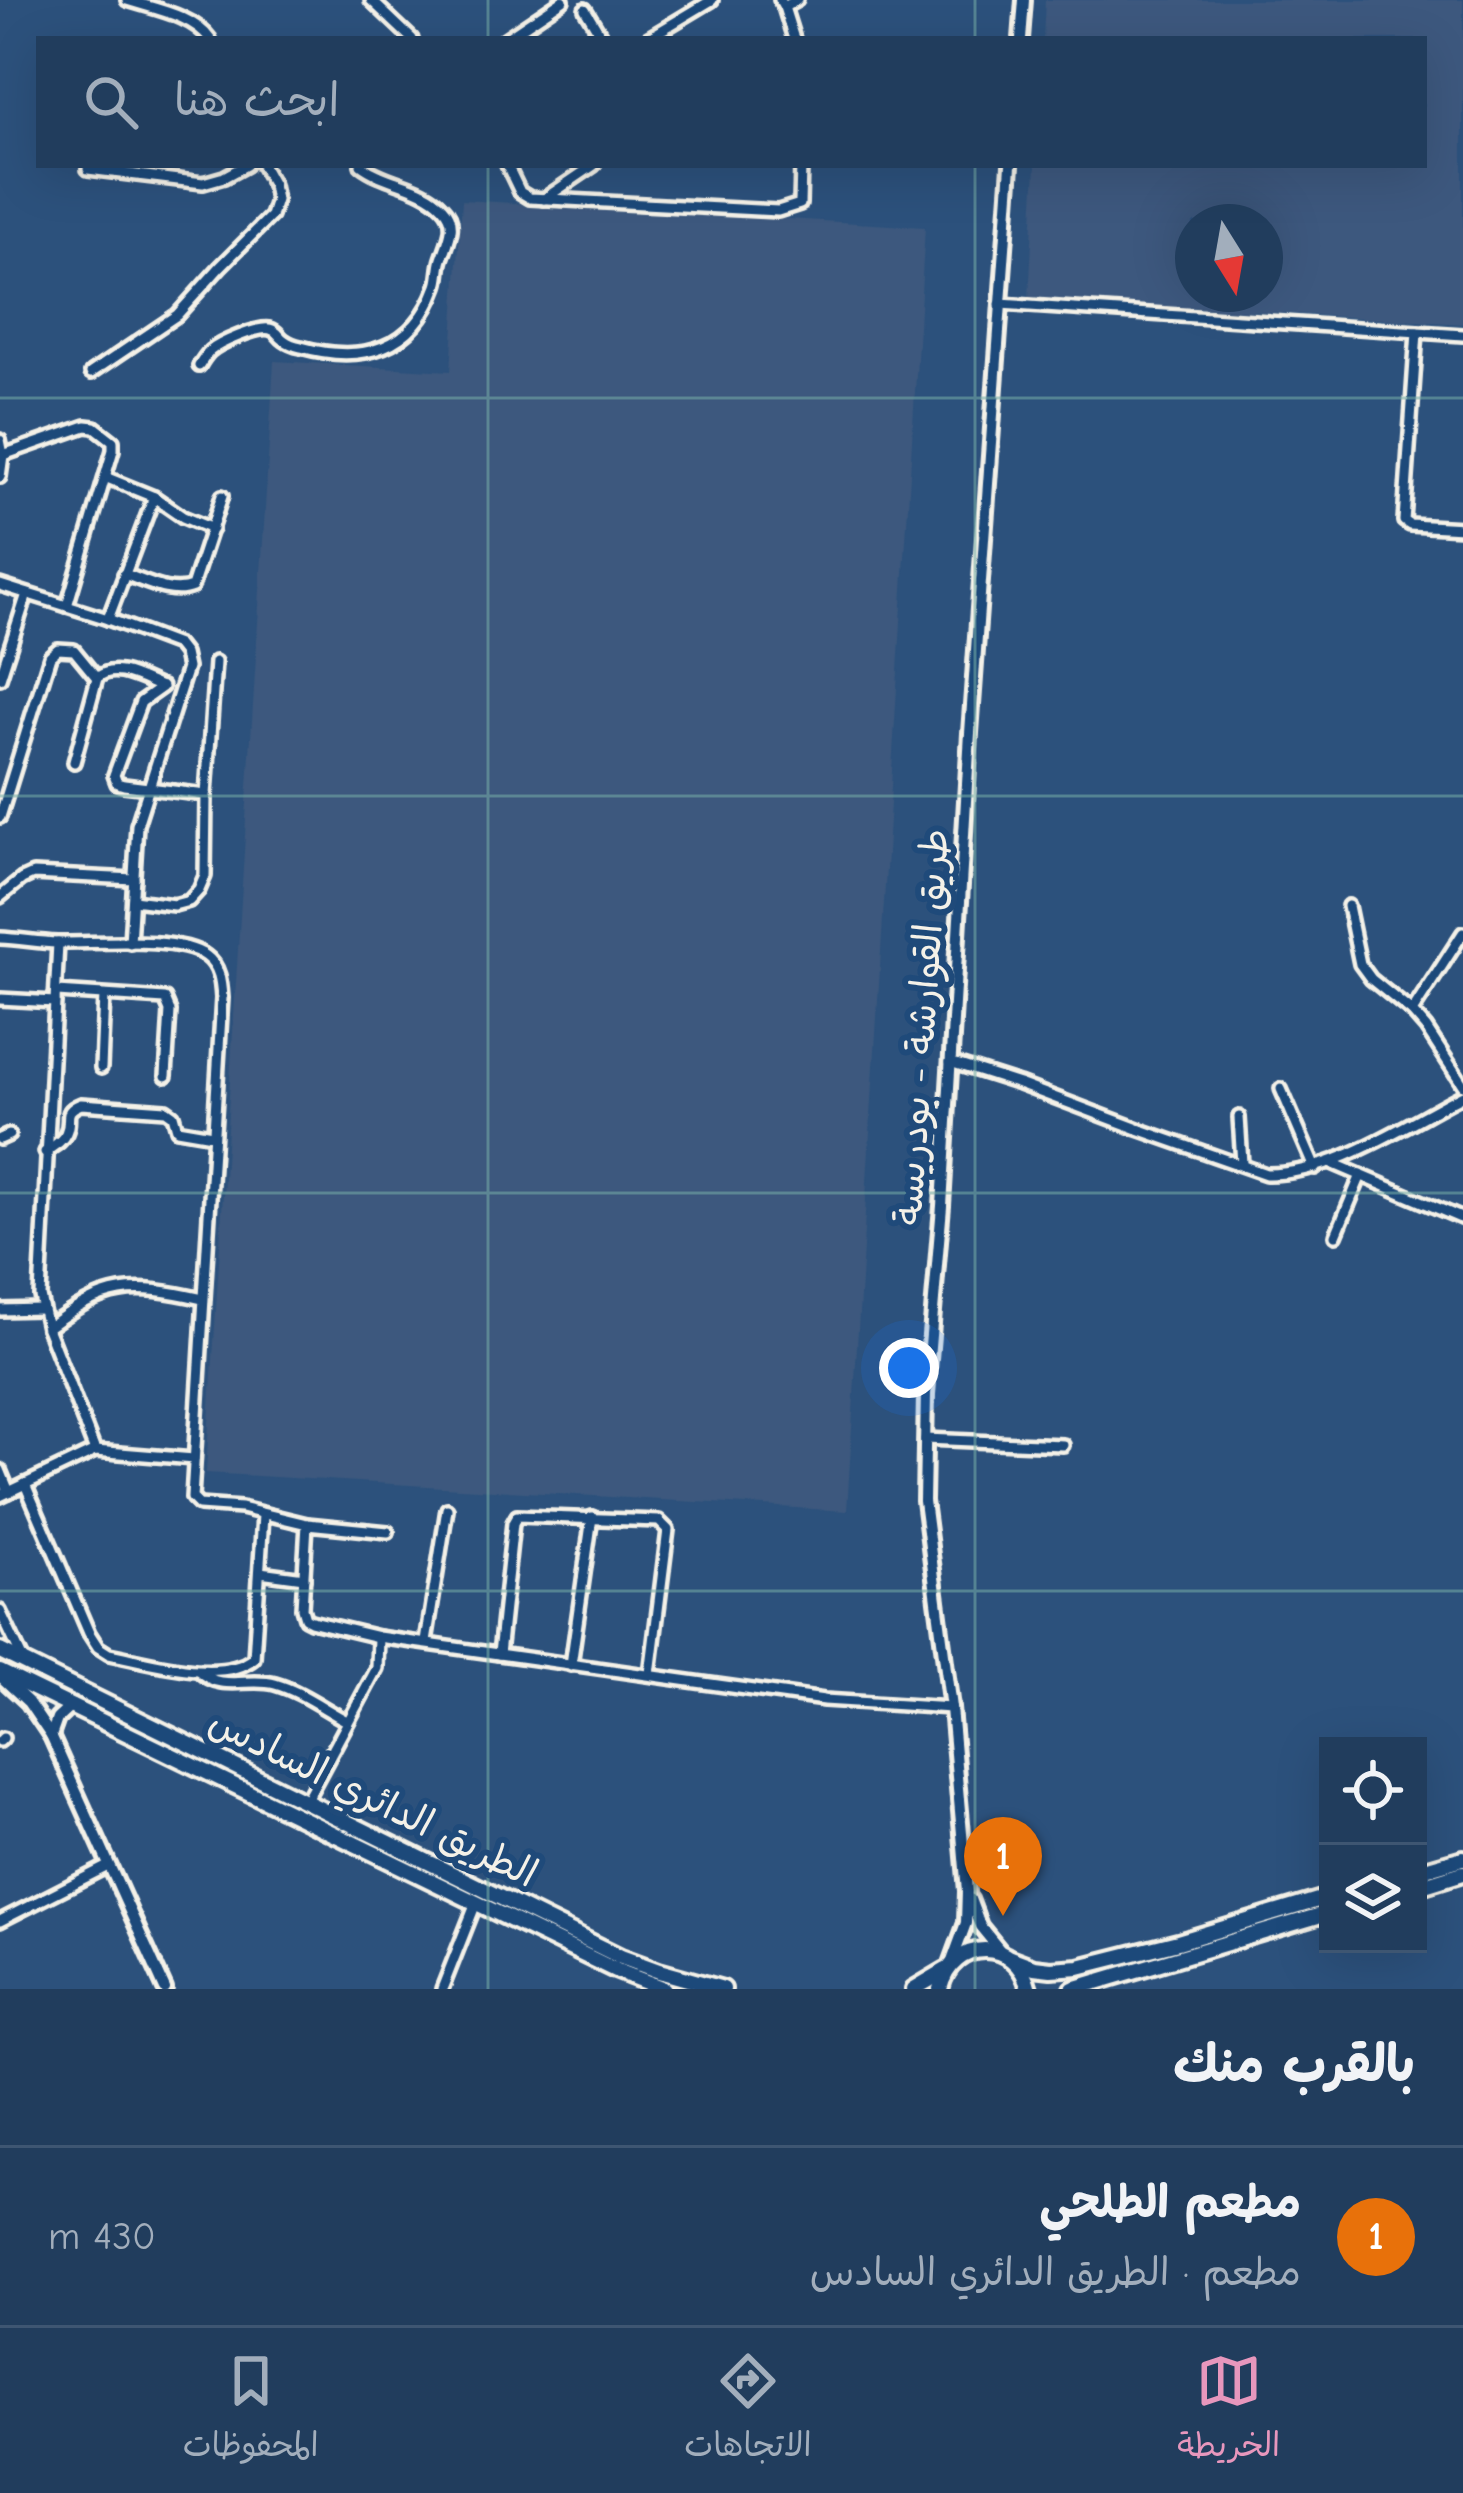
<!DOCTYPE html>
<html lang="ar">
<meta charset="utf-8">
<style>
body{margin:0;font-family:"Comic Neue","Playpen Sans Arabic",sans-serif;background:#2d4866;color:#f1f3f6;direction:rtl}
.controls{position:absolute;right:36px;bottom:36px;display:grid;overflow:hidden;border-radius:0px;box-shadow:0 12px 48px #0002}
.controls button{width:108px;height:108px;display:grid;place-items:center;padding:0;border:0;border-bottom:3px solid #3e5672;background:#213d5d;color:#f1f3f6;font:60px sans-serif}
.compass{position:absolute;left:1175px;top:204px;width:108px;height:108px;border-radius:50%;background:#213d5d;box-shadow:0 12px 48px #0002;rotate:169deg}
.you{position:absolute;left:909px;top:1368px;width:42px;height:42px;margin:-30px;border:9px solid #fff;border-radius:50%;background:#1a73e8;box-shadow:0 0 0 18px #1a73e833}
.badge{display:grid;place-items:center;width:78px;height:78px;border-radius:50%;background:#e797bd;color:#fff;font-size:39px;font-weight:700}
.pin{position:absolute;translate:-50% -99px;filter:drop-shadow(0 3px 6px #0008)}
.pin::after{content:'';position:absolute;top:63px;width:42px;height:36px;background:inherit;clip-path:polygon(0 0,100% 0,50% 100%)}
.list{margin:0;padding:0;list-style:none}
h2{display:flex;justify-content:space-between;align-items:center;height:156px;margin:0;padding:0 48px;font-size:51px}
h2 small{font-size:39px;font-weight:400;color:#a2aebc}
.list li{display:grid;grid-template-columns:78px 1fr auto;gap:36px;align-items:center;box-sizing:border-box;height:180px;padding:0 48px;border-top:3px solid #3e5672}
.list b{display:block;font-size:45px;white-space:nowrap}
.list p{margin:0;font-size:39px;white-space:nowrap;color:#a2aebc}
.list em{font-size:39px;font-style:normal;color:#a2aebc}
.icon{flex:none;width:66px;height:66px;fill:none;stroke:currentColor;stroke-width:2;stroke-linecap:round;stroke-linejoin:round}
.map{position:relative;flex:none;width:1463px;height:1989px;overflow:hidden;direction:ltr}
.search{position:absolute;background:#213d5d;box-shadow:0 12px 48px #0002;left:36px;right:36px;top:36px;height:132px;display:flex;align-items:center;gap:30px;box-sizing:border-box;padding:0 42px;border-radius:0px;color:#a2aebc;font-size:45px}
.sheet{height:336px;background:#213d5d}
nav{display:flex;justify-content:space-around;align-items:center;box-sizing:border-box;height:168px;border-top:3px solid #3e5672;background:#213d5d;font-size:33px;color:#a2aebc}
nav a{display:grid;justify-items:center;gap:6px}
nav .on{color:#e797bd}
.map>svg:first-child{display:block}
.built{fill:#3c597e;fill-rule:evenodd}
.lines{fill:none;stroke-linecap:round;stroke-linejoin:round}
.minor-casing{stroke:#f4f1e8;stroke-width:18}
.major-casing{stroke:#f4f1e8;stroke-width:20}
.highway-casing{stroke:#f4f1e8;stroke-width:22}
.minor{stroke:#1f4a7a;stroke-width:9}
.major{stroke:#1f4a7a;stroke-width:10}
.highway{stroke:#1f4a7a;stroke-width:14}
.grid{fill:none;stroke:#76ada5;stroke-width:3;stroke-opacity:0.55}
.labels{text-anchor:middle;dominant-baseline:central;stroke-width:12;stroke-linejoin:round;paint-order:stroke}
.street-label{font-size:39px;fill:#f4f1e8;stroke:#1f4a7a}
</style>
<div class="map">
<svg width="1463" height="1989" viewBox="0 0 1463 1989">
<rect width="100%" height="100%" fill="#2c517c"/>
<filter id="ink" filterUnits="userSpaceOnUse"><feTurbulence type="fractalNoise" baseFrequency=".00833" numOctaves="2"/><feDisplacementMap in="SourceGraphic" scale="24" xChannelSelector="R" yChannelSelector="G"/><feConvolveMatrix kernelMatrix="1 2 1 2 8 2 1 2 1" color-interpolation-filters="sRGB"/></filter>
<g filter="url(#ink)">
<g class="built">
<path d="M1045 0H1463V324L1029 298 1036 165H1424V39H1043ZM1193 222H1265V294H1193Z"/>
<path d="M462 200 925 227 847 1511 206 1473 274 361 451 371Z"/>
</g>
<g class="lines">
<defs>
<g id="minor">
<path d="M127 0C154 9 193 15 210 39"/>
<path d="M371 0 412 39"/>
<path d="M780 0 784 7 797 0"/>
<path d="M784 7 794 39"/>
<path d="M585 9 603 39"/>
<path d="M505 39 563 0"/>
<path d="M647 39 712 0"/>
<path d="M507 165 520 192 530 198 778 211 800 204 801 165"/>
<path d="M88 169 203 183 224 177 246 165"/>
<path d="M544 199 594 165"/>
<path d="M1000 304 1463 335"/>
<path d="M1417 332 1404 521 1410 525 1463 528"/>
<path d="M199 366C202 361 205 356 210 351 219 343 258 326 270 329 278 331 278 336 284 340 288 343 296 346 301 347 362 364 414 350 437 286 440 278 439 268 442 259 448 241 459 223 443 207 422 184 386 184 361 165"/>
<path d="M91 373 177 315 220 267 271 216 276 200 273 185 262 165"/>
<path d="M0 440 3 455 0 477"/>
<path d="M3 455 86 426 95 427 113 441V450L67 606"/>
<path d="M105 477 154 497 183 517 212 529"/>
<path d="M124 574C145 581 171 596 192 587L222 496"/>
<path d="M0 585 108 619 177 645 184 654 187 668 137 825 130 943"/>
<path d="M108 619 154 497"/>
<path d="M0 678 27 594"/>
<path d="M162 687 141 702 114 775 117 783 124 785 206 795"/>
<path d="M74 762 97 678C114 662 141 679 161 687"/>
<path d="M0 817 50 656 58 649 74 650 97 678"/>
<path d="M0 897 22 879 33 874 134 879"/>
<path d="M133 900 174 905 189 901 199 890 205 876 206 795 215 662"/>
<path d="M1348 906 1360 964 1371 979 1412 1012"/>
<path d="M1463 933 1412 1012 1426 1028 1463 1085"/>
<path d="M0 938C19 939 38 942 57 943 93 944 177 935 206 956 220 966 221 983 222 998L192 1498 199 1505 241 1508 307 1524 388 1532"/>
<path d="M58 943 40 1296 47 1328 95 1451"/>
<path d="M57 992 165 999 170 1011 166 1076"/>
<path d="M0 999 55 1002"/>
<path d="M950 1062 1019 1084 1138 1129 1266 1174C1332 1175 1404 1125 1463 1095"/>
<path d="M101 1068 104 996"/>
<path d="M1281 1089 1315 1168"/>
<path d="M1239 1117 1242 1164"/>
<path d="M0 1139 9 1135"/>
<path d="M45 1152C53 1146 62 1142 66 1133 73 1118 61 1112 81 1104L166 1110 173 1115 177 1129 212 1135"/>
<path d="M1332 1163 1463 1219"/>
<path d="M1336 1235 1361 1175"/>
<path d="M0 1310 41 1309"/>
<path d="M47 1328C106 1284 131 1283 203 1299"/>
<path d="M925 1439 1063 1445"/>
<path d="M0 1470 9 1492"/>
<path d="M25 1484 89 1633 98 1647 109 1654C146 1661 222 1685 254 1658L263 1515"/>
<path d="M0 1496 95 1451 194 1459"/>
<path d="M307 1524 302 1608 305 1618 311 1621 378 1637 824 1700 951 1708"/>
<path d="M260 1572 304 1578"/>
<path d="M0 1611 24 1662"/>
<path d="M426 1642 447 1509"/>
<path d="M499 1654 513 1523 517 1516 659 1521 668 1530 650 1674"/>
<path d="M571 1665 592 1517"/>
<path d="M199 1671C219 1692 250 1677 275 1684 300 1691 324 1709 347 1721"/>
<path d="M0 1741 3 1738"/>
<path d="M305 1802 377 1668 378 1637"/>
<path d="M0 1921 108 1866"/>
<path d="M442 1989 476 1903"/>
</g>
<g id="major">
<path d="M1021 39 1024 0"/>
<path d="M0 1676 28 1702 51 1736 165 1989"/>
<path d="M51 1736 57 1719 72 1705"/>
<path d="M970 1899 980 1926 1002 1953"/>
<path d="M951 1964 966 1923 967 1891 951 1708 924 1501 926 1394 942 1206 970 733 1011 165"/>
</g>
<g id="highway">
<path d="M0 1651 621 1957 659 1971 723 1989"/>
<path d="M0 1672 615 1970 664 1989"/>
<path d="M1418 1871 1463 1858"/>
<path d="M1418 1887 1463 1873"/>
<path d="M1010 1958 1034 1967 1051 1969 1079 1967 1178 1942 1328 1897"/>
<path d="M914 1989 946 1970"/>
<path d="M940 1989C952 1937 1017 1937 1029 1989"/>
<path d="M1073 1989 1328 1913"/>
</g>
</defs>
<use href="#minor" class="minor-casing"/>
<use href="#major" class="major-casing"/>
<use href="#highway" class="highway-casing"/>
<use href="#minor" class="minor"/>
<use href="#major" class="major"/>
<use href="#highway" class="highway"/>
</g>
</g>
<path class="grid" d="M488 0V39M975 0V39M488 165V1989M975 165V1989M0 398H1463M0 796H1463M0 1193H1463M0 1591H1463"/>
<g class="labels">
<g class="street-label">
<text transform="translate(922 1027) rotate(-86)">طريق القوارشة - بودريسة</text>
<text transform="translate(373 1798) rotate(26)">الطريق الدائري السادس</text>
</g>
</g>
</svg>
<div class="controls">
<button><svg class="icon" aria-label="locate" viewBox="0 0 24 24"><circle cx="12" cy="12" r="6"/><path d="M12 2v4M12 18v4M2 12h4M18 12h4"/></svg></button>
<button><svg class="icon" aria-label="layers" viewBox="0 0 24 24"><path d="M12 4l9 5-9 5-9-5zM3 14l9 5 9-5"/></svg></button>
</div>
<svg class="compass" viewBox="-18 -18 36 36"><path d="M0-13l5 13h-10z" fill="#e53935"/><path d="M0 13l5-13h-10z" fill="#a2aebc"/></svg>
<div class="you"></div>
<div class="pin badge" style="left:1003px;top:1916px;background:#e8710a">1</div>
<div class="search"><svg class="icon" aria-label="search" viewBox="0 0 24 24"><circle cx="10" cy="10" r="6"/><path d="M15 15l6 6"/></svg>ابحث هنا</div>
</div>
<section class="sheet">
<h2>بالقرب منك<small></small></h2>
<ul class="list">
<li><span class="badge" style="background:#e8710a">1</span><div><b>مطعم الطلحي</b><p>مطعم · الطريق الدائري السادس</p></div><em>430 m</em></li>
</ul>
</section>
<nav>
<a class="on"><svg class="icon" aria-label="map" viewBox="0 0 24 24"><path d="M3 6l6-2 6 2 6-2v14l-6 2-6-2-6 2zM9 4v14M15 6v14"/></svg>الخريطة</a>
<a><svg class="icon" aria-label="directions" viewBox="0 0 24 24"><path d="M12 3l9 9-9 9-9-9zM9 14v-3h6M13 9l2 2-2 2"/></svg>الاتجاهات</a>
<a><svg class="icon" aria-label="saved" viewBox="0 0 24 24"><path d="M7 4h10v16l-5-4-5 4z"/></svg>المحفوظات</a>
</nav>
